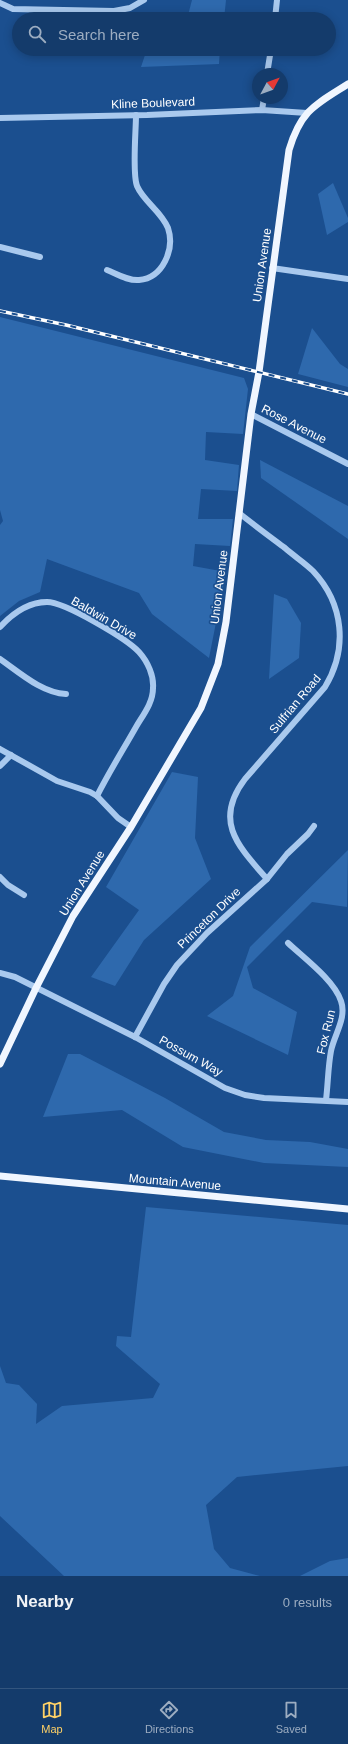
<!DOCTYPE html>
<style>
body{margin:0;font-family:Arial,sans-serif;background:#214673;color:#f1f3f6}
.compass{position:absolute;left:252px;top:68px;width:36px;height:36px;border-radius:50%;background:#143b6b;box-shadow:0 2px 10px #0003;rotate:49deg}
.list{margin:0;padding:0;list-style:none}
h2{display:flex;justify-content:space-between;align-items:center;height:52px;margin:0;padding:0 16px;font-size:17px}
h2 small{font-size:13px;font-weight:400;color:#9dadc1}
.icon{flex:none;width:22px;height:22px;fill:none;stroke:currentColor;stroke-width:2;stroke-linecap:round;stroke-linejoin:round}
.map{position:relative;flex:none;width:348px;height:1576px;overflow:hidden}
.search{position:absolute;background:#143b6b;box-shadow:0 2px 10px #0003;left:12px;right:12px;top:12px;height:44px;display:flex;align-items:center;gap:10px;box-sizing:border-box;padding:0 14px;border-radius:22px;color:#9dadc1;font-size:15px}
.sheet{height:112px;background:#143b6b}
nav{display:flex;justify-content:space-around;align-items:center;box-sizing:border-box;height:56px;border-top:1px solid #33557e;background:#143b6b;font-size:11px;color:#9dadc1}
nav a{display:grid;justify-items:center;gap:2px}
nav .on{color:#ffd166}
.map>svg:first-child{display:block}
.green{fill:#2e69ad}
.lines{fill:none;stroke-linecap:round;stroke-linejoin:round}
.minor{stroke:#a9c9ee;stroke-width:6}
.major{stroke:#f0f6ff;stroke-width:7}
.rail-casing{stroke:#fff;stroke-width:3.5}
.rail{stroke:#1b4f8f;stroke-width:2;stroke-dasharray:6;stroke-linecap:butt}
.labels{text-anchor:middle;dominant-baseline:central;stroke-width:3.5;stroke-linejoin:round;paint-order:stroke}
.street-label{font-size:12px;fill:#fff;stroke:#1b4f8f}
</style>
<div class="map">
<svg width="348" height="1576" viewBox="0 0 348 1576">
<rect width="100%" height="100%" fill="#1b4f8f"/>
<g class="green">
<path d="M192 0H226L224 19H187Z"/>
<path d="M147 49H220L219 64 141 67Z"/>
<path d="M333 183 348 218V222L327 235 318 194Z"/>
<path d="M0 317 244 378 248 389 243 434 206 432 205 460 239 465 237 491 201 489 198 519H233L230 546 195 544 193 566 226 572 209 658 152 614 139 593 47 559 40 592 19 601 0 616V525L3 521 0 510Z"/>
<path d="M312 328 340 364 348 369V387L298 374Z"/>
<path d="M260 460 348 506V539L261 478Z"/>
<path d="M274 594 287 599 301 623 299 658 269 679Z"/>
<path d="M172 772 198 777 195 838 211 879 144 940 115 986 91 977 139 910 106 887Z"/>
<path d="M348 850 347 907 312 902 247 967 253 988 297 1012 288 1055 207 1016 233 996 250 947Z"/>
<path d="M68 1054H80L165 1098 224 1132 266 1140 310 1142 348 1149V1167L264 1163 183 1147 122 1110 43 1117Z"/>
<path d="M146 1207 348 1225V1466L237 1477 206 1505 214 1549 230 1568 260 1576H64L0 1516V1366L6 1383 19 1385 37 1404 36 1424 62 1406 153 1398 160 1384 116 1346 117 1336 131 1337Z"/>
<path d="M348 1558V1576H300L330 1561Z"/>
</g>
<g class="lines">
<g class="minor">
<path d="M0 3 13 9 114 11 130 8 144 0"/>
<path d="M275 19 277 0"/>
<path d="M267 74 271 49"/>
<path d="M262 110 264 98"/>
<path d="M0 118 147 115 262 110 307 113"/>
<path d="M0 247 40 257"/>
<path d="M272 268 348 279"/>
<path d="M107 270C117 274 128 281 139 280 163 278 175 249 168 228 161 211 144 202 137 186 132 173 136 131 136 115"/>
<path d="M251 414 348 464"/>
<path d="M239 513C254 525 269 536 285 548 294 556 305 563 313 571 344 604 348 649 325 687L245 779C213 821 238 846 267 879"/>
<path d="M0 627C12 614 27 602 47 602 65 602 127 639 139 652 148 662 154 676 153 688 153 703 143 715 136 727 123 750 109 772 97 796"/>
<path d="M0 659C20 673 42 693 66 694"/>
<path d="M0 749 57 781 90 792 97 796 118 818 131 827"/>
<path d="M0 766 11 755"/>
<path d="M0 877 8 885 24 895"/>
<path d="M288 943C304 958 334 980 341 1001 347 1018 334 1035 331 1051 328 1067 328 1084 326 1100"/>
<path d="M0 973 15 977 135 1037 225 1088 245 1095 264 1098 348 1102"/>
<path d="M135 1037 164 984 177 965 207 933 267 879 287 854 308 834 314 826"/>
</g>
<g class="major">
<path d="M0 1064 36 988 73 916 131 827 201 708 218 664 226 622 251 414 259 372 289 150C301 110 315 105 348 84"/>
<path d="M0 1176 348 1209"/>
</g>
<defs>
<path id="rail" d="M0 311 66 325 348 394"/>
</defs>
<use href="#rail" class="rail-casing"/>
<use href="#rail" class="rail"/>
</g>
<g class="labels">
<g class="street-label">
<text transform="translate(153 103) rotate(-2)">Kline Boulevard</text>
<text transform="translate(262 265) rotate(-82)">Union Avenue</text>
<text transform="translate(294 424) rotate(27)">Rose Avenue</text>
<text transform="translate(219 587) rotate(-83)">Union Avenue</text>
<text transform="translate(104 618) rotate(30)">Baldwin Drive</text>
<text transform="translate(295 704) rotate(-50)">Sulfrian Road</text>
<text transform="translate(82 883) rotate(-58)">Union Avenue</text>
<text transform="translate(209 918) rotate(-44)">Princeton Drive</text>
<text transform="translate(326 1032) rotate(-76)">Fox Run</text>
<text transform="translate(191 1056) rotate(29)">Possum Way</text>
<text transform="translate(175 1182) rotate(5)">Mountain Avenue</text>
</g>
</g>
</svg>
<svg class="compass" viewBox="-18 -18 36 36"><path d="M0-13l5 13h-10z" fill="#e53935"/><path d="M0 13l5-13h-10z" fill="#9dadc1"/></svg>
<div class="search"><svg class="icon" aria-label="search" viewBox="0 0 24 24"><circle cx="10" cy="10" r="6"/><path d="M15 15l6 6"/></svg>Search here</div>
</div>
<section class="sheet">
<h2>Nearby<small>0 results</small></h2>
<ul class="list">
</ul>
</section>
<nav>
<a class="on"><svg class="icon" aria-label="map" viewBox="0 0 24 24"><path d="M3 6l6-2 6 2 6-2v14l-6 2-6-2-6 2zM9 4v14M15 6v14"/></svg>Map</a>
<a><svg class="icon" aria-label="directions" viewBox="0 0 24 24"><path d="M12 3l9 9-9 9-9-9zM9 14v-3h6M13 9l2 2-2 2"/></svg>Directions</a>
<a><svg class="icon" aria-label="saved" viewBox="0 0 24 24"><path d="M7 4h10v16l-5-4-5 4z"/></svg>Saved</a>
</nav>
